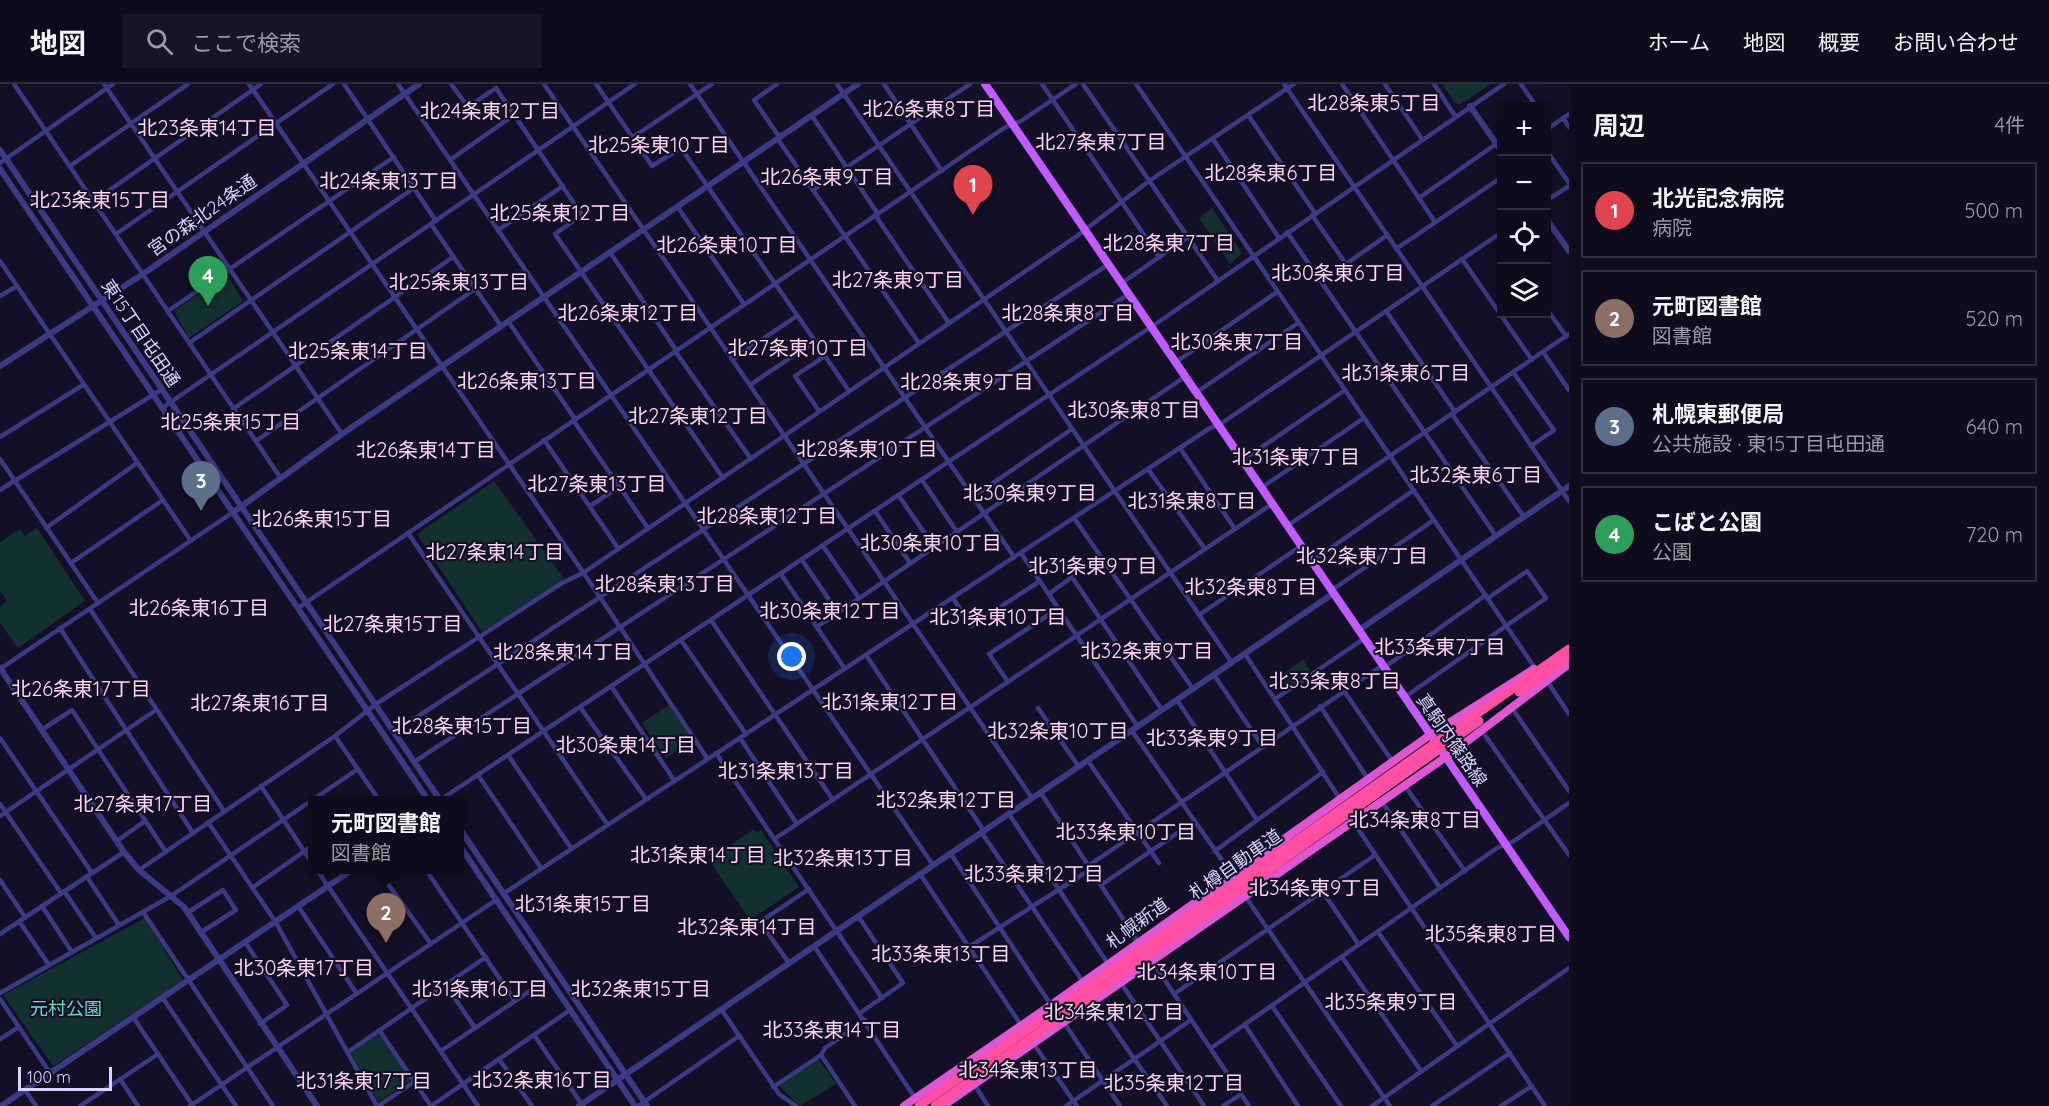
<!DOCTYPE html>
<html lang="ja">
<meta charset="utf-8">
<style>
body{margin:0;font-family:Quicksand,"Noto Sans JP",sans-serif;background:#171425;color:#f1f3f6}
.controls{position:absolute;right:18px;top:18px;display:grid;overflow:hidden;border-radius:0px;box-shadow:0 6px 24px #0002}
.controls button{width:54px;height:54px;display:grid;place-items:center;padding:0;border:0;border-bottom:2px solid #2e2b3b;background:#0e0b1c;color:#f1f3f6;font:30px sans-serif}
.scale{position:absolute;left:18px;bottom:15px;width:94px;box-sizing:border-box;padding-left:6px;border:3px solid #d9d4ff;border-top:0;font-size:16px;line-height:21px;white-space:nowrap;color:#d9d4ff;-webkit-text-stroke:4px #130f26;paint-order:stroke}
.you{position:absolute;left:792px;top:573px;width:21px;height:21px;margin:-15px;border:4px solid #fff;border-radius:50%;background:#1a73e8;box-shadow:0 0 0 9px #1a73e833}
.badge{display:grid;place-items:center;width:39px;height:39px;border-radius:50%;background:#0b8043;color:#fff;font-size:20px;font-weight:700}
.pin{position:absolute;translate:-50% -50px;filter:drop-shadow(0 2px 3px #0008)}
.pin::after{content:'';position:absolute;top:32px;width:21px;height:18px;background:inherit;clip-path:polygon(0 0,100% 0,50% 100%)}
.popup{position:absolute;left:308px;top:712px;width:156px;height:78px;box-sizing:border-box;display:grid;place-content:center;border-radius:0px;background:#0e0b1c;filter:drop-shadow(0 2px 4px #0005);font-size:20px;white-space:nowrap;color:#9b9ba3}
.popup b{font-size:22px;color:#f1f3f6}
.popup::after{content:'';position:absolute;left:50%;top:100%;margin-left:-12px;border:12px solid transparent;border-top-color:#0e0b1c}
.list{margin:0;padding:0;list-style:none}
h2{display:flex;justify-content:space-between;align-items:center;height:78px;margin:0;padding:0 24px;font-size:26px}
h2 small{font-size:20px;font-weight:400;color:#9b9ba3}
.list li{display:grid;grid-template-columns:39px 1fr auto;gap:18px;align-items:center;box-sizing:border-box;height:96px;margin:0 12px 12px;padding:0 12px;border:2px solid #2e2b3b;border-radius:0px}
.list b{display:block;font-size:22px;white-space:nowrap}
.list p{margin:0;font-size:20px;white-space:nowrap;color:#9b9ba3}
.list em{font-size:20px;font-style:normal;color:#9b9ba3}
.icon{flex:none;width:33px;height:33px;fill:none;stroke:currentColor;stroke-width:2;stroke-linecap:round;stroke-linejoin:round}
.map{position:relative;flex:none;width:1569px;height:1022px;overflow:hidden}
header{display:flex;align-items:center;gap:36px;box-sizing:border-box;height:84px;padding:0 30px;background:#0e0b1c;border-bottom:2px solid #2e2b3b}
header strong{font-size:28px}
nav{display:flex;gap:33px;margin-inline-start:auto;font-size:21px}
.search{width:420px;height:54px;background:#171425;display:flex;align-items:center;gap:15px;box-sizing:border-box;padding:0 21px;border-radius:0px;color:#9b9ba3;font-size:22px}
main{display:flex}
aside{flex:1;background:#0e0b1c}
.map>svg:first-child{display:block}
.green{fill:#12302f}
.lines{fill:none;stroke-linecap:round;stroke-linejoin:round}
.minor{stroke:#3d3a85;stroke-width:4.5}
.tertiary{stroke:#3d3a85;stroke-width:6}
.primary{stroke:#c25bff;stroke-width:8}
.trunk{stroke:#e055d1;stroke-width:8}
.motorway-bridge{stroke:#ff4fa3;stroke-width:9}
.labels{text-anchor:middle;dominant-baseline:central;stroke-width:4.5;stroke-linejoin:round;paint-order:stroke}
.street-label{font-size:18px;fill:#d9d4ff;stroke:#130f26}
.park-label{font-size:18px;fill:#5fe0c0;stroke:#130f26}
.neighbourhood-label{font-size:20px;fill:#ffd6f0;stroke:#130f26}
</style>
<header>
<strong>地図</strong>
<div class="search"><svg class="icon" aria-label="search" viewBox="0 0 24 24"><circle cx="10" cy="10" r="6"/><path d="M15 15l6 6"/></svg>ここで検索</div>
<nav><a>ホーム</a><a>地図</a><a>概要</a><a>お問い合わせ</a></nav>
</header>
<main>
<div class="map">
<svg width="1569" height="1022" viewBox="0 0 1569 1022">
<rect width="100%" height="100%" fill="#130f26"/>
<g class="green">
<path d="M1442 0H1491L1461 20H1456Z"/>
<path d="M1212 124 1242 169 1230 180 1199 134Z"/>
<path d="M227 191 243 217 189 254 174 227Z"/>
<path d="M494 397 564 495 482 548 417 450Z"/>
<path d="M37 444 85 517 18 564 0 539V522L7 517 0 507V458L20 445 25 452Z"/>
<path d="M1303 576 1311 588 1281 608 1273 596Z"/>
<path d="M669 621 692 656 666 674 642 639Z"/>
<path d="M754 745 757 749 761 746 799 803 750 836 709 776Z"/>
<path d="M145 834 183 896 53 982 3 911Z"/>
<path d="M378 950 410 994 409 998 378 1018 351 969Z"/>
<path d="M818 974 836 1000 800 1022 778 1001Z"/>
</g>
<g class="lines">
<g class="minor">
<path d="M14 0 280 393"/>
<path d="M104 0 342 350"/>
<path d="M249 0 600 513 707 674"/>
<path d="M344 0 436 137"/>
<path d="M398 0 933 781"/>
<path d="M451 0 468 23 496 4 582 131 555 150 723 394"/>
<path d="M544 0 1032 714"/>
<path d="M596 0 652 82 681 64 815 257 750 301"/>
<path d="M690 0 1014 473"/>
<path d="M777 0 754 16 780 54"/>
<path d="M837 0 1232 579"/>
<path d="M884 0 942 87"/>
<path d="M1042 0 1159 173"/>
<path d="M1083 0 1218 197"/>
<path d="M1136 0 1535 584"/>
<path d="M1284 0 1569 417"/>
<path d="M1342 0 1435 138"/>
<path d="M1385 0 1422 55"/>
<path d="M1434 0 1455 32"/>
<path d="M1521 0 1536 22"/>
<path d="M1248 31 1315 129"/>
<path d="M812 32 878 130"/>
<path d="M1563 34 1569 43"/>
<path d="M1546 46 1569 30"/>
<path d="M633 53 712 0"/>
<path d="M777 54 919 259"/>
<path d="M1213 55 1279 154"/>
<path d="M1546 66 1569 99"/>
<path d="M450 76 514 31"/>
<path d="M0 79 113 0"/>
<path d="M70 82 188 0"/>
<path d="M813 106 970 0"/>
<path d="M1419 114 1496 60"/>
<path d="M94 117 261 0"/>
<path d="M1546 117 1569 102"/>
<path d="M677 122 744 220"/>
<path d="M875 131 949 239"/>
<path d="M1312 131 1346 180 1386 152"/>
<path d="M431 140 501 242"/>
<path d="M498 146 563 102"/>
<path d="M1287 148 1496 452"/>
<path d="M116 150 333 0"/>
<path d="M1396 165 1502 93"/>
<path d="M610 168 676 266"/>
<path d="M1462 175 1532 276"/>
<path d="M0 177 191 457"/>
<path d="M1122 199 1188 153"/>
<path d="M0 212 17 202"/>
<path d="M1546 224 1566 252"/>
<path d="M168 227 394 73"/>
<path d="M1386 227 1455 328"/>
<path d="M508 237 575 335"/>
<path d="M189 259 414 104"/>
<path d="M675 267 751 375"/>
<path d="M1543 268 1569 306"/>
<path d="M733 275 797 232"/>
<path d="M1176 278 1277 208"/>
<path d="M1513 288 1554 346 1531 362"/>
<path d="M1197 308 1298 239"/>
<path d="M162 324 635 0"/>
<path d="M233 325 453 173"/>
<path d="M819 327 795 292 825 272 849 307"/>
<path d="M1452 330 1524 433"/>
<path d="M573 336 648 444"/>
<path d="M0 353 83 301"/>
<path d="M544 356 618 464"/>
<path d="M256 357 475 205"/>
<path d="M1180 364 1235 445"/>
<path d="M0 375 98 519"/>
<path d="M1243 376 1345 306"/>
<path d="M1148 385 1205 465"/>
<path d="M922 396 957 448"/>
<path d="M1261 404 1364 334"/>
<path d="M0 406 161 306"/>
<path d="M899 412 934 463"/>
<path d="M974 412 1072 345"/>
<path d="M590 422 619 403"/>
<path d="M875 427 910 479"/>
<path d="M1074 434 1193 605"/>
<path d="M1287 442 1569 250"/>
<path d="M46 444 137 379"/>
<path d="M408 449 607 740"/>
<path d="M823 462 859 514"/>
<path d="M1021 469 1138 643"/>
<path d="M802 476 838 529"/>
<path d="M1312 477 1414 406"/>
<path d="M71 479 163 416"/>
<path d="M781 490 845 585"/>
<path d="M1332 506 1434 436"/>
<path d="M1049 510 1072 493 1162 626"/>
<path d="M953 514 971 542 1040 497"/>
<path d="M298 524 1004 44 1021 37 1076 0"/>
<path d="M90 525 224 727"/>
<path d="M1199 531 1301 462"/>
<path d="M711 536 833 716"/>
<path d="M817 543 1186 292"/>
<path d="M60 544 193 749"/>
<path d="M681 556 746 650"/>
<path d="M1245 570 1340 715"/>
<path d="M866 571 984 747"/>
<path d="M1385 583 1486 511"/>
<path d="M0 585 232 429"/>
<path d="M1214 591 1263 663"/>
<path d="M1547 597 1569 630"/>
<path d="M1008 598 989 570 1059 524"/>
<path d="M611 602 674 696"/>
<path d="M1344 607 1393 678"/>
<path d="M1405 613 1546 514 1527 487 1488 514"/>
<path d="M1275 615 1365 554"/>
<path d="M1177 616 1257 736"/>
<path d="M1320 622 1368 695"/>
<path d="M580 623 646 715"/>
<path d="M1038 624 1079 683"/>
<path d="M1512 624 1569 707"/>
<path d="M43 645 72 626 166 768"/>
<path d="M1132 647 1233 792"/>
<path d="M1482 647 1569 771"/>
<path d="M394 648 1109 180"/>
<path d="M335 652 379 716"/>
<path d="M0 654 92 789"/>
<path d="M740 654 797 740"/>
<path d="M716 669 882 914"/>
<path d="M508 671 571 764"/>
<path d="M1088 677 1159 779"/>
<path d="M414 678 1129 210"/>
<path d="M478 691 541 784"/>
<path d="M261 702 312 779"/>
<path d="M1405 702 1465 787"/>
<path d="M1041 709 1138 858"/>
<path d="M440 716 1160 237 1504 0"/>
<path d="M1382 718 1440 804"/>
<path d="M0 720 61 809"/>
<path d="M1009 730 1108 880"/>
<path d="M0 732 156 626"/>
<path d="M1352 736 1545 1022"/>
<path d="M208 738 275 837 377 1022"/>
<path d="M982 749 1083 898"/>
<path d="M776 754 1272 420"/>
<path d="M117 757 145 737"/>
<path d="M1215 767 1323 688"/>
<path d="M951 770 1051 921"/>
<path d="M1088 782 1383 581"/>
<path d="M139 786 335 652 376 620 562 499 583 489 1077 152 1149 97 1294 0"/>
<path d="M317 786 478 1022"/>
<path d="M378 786 431 860"/>
<path d="M426 786 515 917"/>
<path d="M920 790 1021 941"/>
<path d="M87 793 119 841"/>
<path d="M0 796 25 833"/>
<path d="M1101 801 1195 737"/>
<path d="M252 804 312 762"/>
<path d="M64 807 96 854"/>
<path d="M1323 808 1359 861"/>
<path d="M503 810 1210 344 1219 341 1502 148"/>
<path d="M1245 812 1390 1022"/>
<path d="M42 822 72 868"/>
<path d="M298 822 357 910"/>
<path d="M143 828 273 1022"/>
<path d="M187 829 223 806 236 826 200 849"/>
<path d="M858 832 903 899 860 929"/>
<path d="M19 837 49 881"/>
<path d="M1378 848 1457 962"/>
<path d="M0 850 124 768"/>
<path d="M245 858 287 921 260 940"/>
<path d="M814 862 915 1014"/>
<path d="M969 863 1091 785"/>
<path d="M1342 873 1421 987"/>
<path d="M1152 877 1249 1022"/>
<path d="M789 879 760 838 809 805"/>
<path d="M1121 899 1204 1022"/>
<path d="M446 901 475 944"/>
<path d="M0 909 171 812 358 685"/>
<path d="M1174 910 1375 771"/>
<path d="M162 913 236 1022"/>
<path d="M0 915 50 989"/>
<path d="M1094 917 1167 1022"/>
<path d="M1272 922 1341 1022"/>
<path d="M721 925 779 1010 796 1022"/>
<path d="M133 933 193 1022"/>
<path d="M1063 937 1120 1022"/>
<path d="M1245 941 1298 1022"/>
<path d="M379 946 431 1022"/>
<path d="M534 951 583 1022"/>
<path d="M0 955 19 943"/>
<path d="M1033 959 1077 1022"/>
<path d="M1211 964 1497 764 1514 757 1569 719"/>
<path d="M441 967 549 894"/>
<path d="M348 968 486 873"/>
<path d="M821 971 855 1022"/>
<path d="M499 975 532 1022"/>
<path d="M120 995 138 1022"/>
<path d="M974 1000 988 1022"/>
<path d="M773 1003 821 971 825 964 865 936"/>
<path d="M25 1006 36 1022"/>
<path d="M80 1022 158 970"/>
<path d="M190 1022 496 816"/>
<path d="M378 1022 414 998"/>
<path d="M431 1022 570 926"/>
<path d="M638 1022 739 952"/>
<path d="M1066 1022 1191 936"/>
<path d="M1223 1022 1241 1010"/>
<path d="M1372 1022 1569 884"/>
<path d="M1432 1022 1510 969"/>
<path d="M1501 1022 1532 1002"/>
</g>
<g class="tertiary">
<path d="M1470 22 1502 68"/>
<path d="M0 66 440 716"/>
<path d="M0 85 428 716"/>
<path d="M1546 134 1569 167"/>
<path d="M0 282 143 190 419 0"/>
<path d="M232 429 342 350 858 0"/>
<path d="M1359 546 1569 402"/>
<path d="M0 584 124 768 139 786 184 823 317 1022"/>
<path d="M460 745 647 1022"/>
<path d="M460 762 635 1022"/>
<path d="M1 1022 352 786"/>
<path d="M579 1022 1334 509"/>
</g>
<path class="primary" d="M985 0 1569 853"/>
<g class="trunk">
<path d="M904 1022 1051 921 1430 651 1534 585"/>
<path d="M943 1022 1453 668 1569 580"/>
</g>
<g class="motorway-bridge">
<path d="M1519 608 1569 573"/>
<path d="M919 1022 1569 565"/>
<path d="M935 1022 1479 637"/>
</g>
</g>
<g class="labels">
<g class="street-label">
<text transform="translate(202 131) rotate(-35)">宮の森北24条通</text>
<text transform="translate(141 249) rotate(56)">東15丁目屯田通</text>
<text transform="translate(1452 656) rotate(55)">真駒内篠路線</text>
<text transform="translate(1235 780) rotate(-35)">札樽自動車道</text>
<text transform="translate(1137 839) rotate(-36)">札幌新道</text>
</g>
<g class="park-label">
<text x="66" y="924">元村公園</text>
</g>
<g class="neighbourhood-label">
<text x="1374" y="18">北28条東5丁目</text>
<text x="929" y="24">北26条東8丁目</text>
<text x="490" y="26">北24条東12丁目</text>
<text x="207" y="43">北23条東14丁目</text>
<text x="1101" y="57">北27条東7丁目</text>
<text x="659" y="60">北25条東10丁目</text>
<text x="1271" y="88">北28条東6丁目</text>
<text x="827" y="92">北26条東9丁目</text>
<text x="389" y="96">北24条東13丁目</text>
<text x="100" y="115">北23条東15丁目</text>
<text x="560" y="128">北25条東12丁目</text>
<text x="1169" y="158">北28条東7丁目</text>
<text x="727" y="160">北26条東10丁目</text>
<text x="1338" y="188">北30条東6丁目</text>
<text x="898" y="195">北27条東9丁目</text>
<text x="459" y="197">北25条東13丁目</text>
<text x="628" y="228">北26条東12丁目</text>
<text x="1068" y="228">北28条東8丁目</text>
<text x="1237" y="257">北30条東7丁目</text>
<text x="798" y="263">北27条東10丁目</text>
<text x="358" y="266">北25条東14丁目</text>
<text x="1406" y="288">北31条東6丁目</text>
<text x="527" y="296">北26条東13丁目</text>
<text x="967" y="297">北28条東9丁目</text>
<text x="1134" y="325">北30条東8丁目</text>
<text x="698" y="331">北27条東12丁目</text>
<text x="231" y="337">北25条東15丁目</text>
<text x="867" y="364">北28条東10丁目</text>
<text x="426" y="365">北26条東14丁目</text>
<text x="1296" y="372">北31条東7丁目</text>
<text x="1476" y="390">北32条東6丁目</text>
<text x="597" y="399">北27条東13丁目</text>
<text x="1030" y="408">北30条東9丁目</text>
<text x="1192" y="416">北31条東8丁目</text>
<text x="767" y="431">北28条東12丁目</text>
<text x="322" y="434">北26条東15丁目</text>
<text x="931" y="458">北30条東10丁目</text>
<text x="495" y="467">北27条東14丁目</text>
<text x="1362" y="471">北32条東7丁目</text>
<text x="1093" y="481">北31条東9丁目</text>
<text x="665" y="499">北28条東13丁目</text>
<text x="1251" y="502">北32条東8丁目</text>
<text x="199" y="523">北26条東16丁目</text>
<text x="830" y="526">北30条東12丁目</text>
<text x="998" y="532">北31条東10丁目</text>
<text x="393" y="539">北27条東15丁目</text>
<text x="1440" y="562">北33条東7丁目</text>
<text x="1147" y="566">北32条東9丁目</text>
<text x="563" y="567">北28条東14丁目</text>
<text x="1335" y="596">北33条東8丁目</text>
<text x="81" y="604">北26条東17丁目</text>
<text x="890" y="617">北31条東12丁目</text>
<text x="260" y="618">北27条東16丁目</text>
<text x="462" y="641">北28条東15丁目</text>
<text x="1058" y="646">北32条東10丁目</text>
<text x="1212" y="653">北33条東9丁目</text>
<text x="626" y="660">北30条東14丁目</text>
<text x="786" y="686">北31条東13丁目</text>
<text x="946" y="715">北32条東12丁目</text>
<text x="143" y="719">北27条東17丁目</text>
<text x="1415" y="735">北34条東8丁目</text>
<text x="1126" y="747">北33条東10丁目</text>
<text x="698" y="770">北31条東14丁目</text>
<text x="843" y="773">北32条東13丁目</text>
<text x="1034" y="789">北33条東12丁目</text>
<text x="1315" y="803">北34条東9丁目</text>
<text x="583" y="819">北31条東15丁目</text>
<text x="747" y="842">北32条東14丁目</text>
<text x="1491" y="849">北35条東8丁目</text>
<text x="941" y="869">北33条東13丁目</text>
<text x="304" y="883">北30条東17丁目</text>
<text x="1207" y="887">北34条東10丁目</text>
<text x="480" y="904">北31条東16丁目</text>
<text x="641" y="904">北32条東15丁目</text>
<text x="1391" y="917">北35条東9丁目</text>
<text x="1114" y="927">北34条東12丁目</text>
<text x="832" y="945">北33条東14丁目</text>
<text x="1028" y="985">北34条東13丁目</text>
<text x="542" y="995">北32条東16丁目</text>
<text x="364" y="996">北31条東17丁目</text>
<text x="1174" y="998">北35条東12丁目</text>
</g>
</g>
</svg>
<div class="controls">
<button>+</button>
<button>−</button>
<button><svg class="icon" aria-label="locate" viewBox="0 0 24 24"><circle cx="12" cy="12" r="6"/><path d="M12 2v4M12 18v4M2 12h4M18 12h4"/></svg></button>
<button><svg class="icon" aria-label="layers" viewBox="0 0 24 24"><path d="M12 4l9 5-9 5-9-5zM3 14l9 5 9-5"/></svg></button>
</div>
<div class="scale">100 m</div>
<div class="you"></div>
<div class="pin badge" style="left:973px;top:131px;background:#e0444e">1</div>
<div class="pin badge" style="left:386px;top:859px;background:#8d6e63">2</div>
<div class="popup"><b>元町図書館</b>図書館</div>
<div class="pin badge" style="left:201px;top:427px;background:#5c6f8a">3</div>
<div class="pin badge" style="left:208px;top:222px;background:#2e9e5b">4</div>
</div>
<aside>
<h2>周辺<small>4件</small></h2>
<ul class="list">
<li><span class="badge" style="background:#e0444e">1</span><div><b>北光記念病院</b><p>病院</p></div><em>500 m</em></li>
<li><span class="badge" style="background:#8d6e63">2</span><div><b>元町図書館</b><p>図書館</p></div><em>520 m</em></li>
<li><span class="badge" style="background:#5c6f8a">3</span><div><b>札幌東郵便局</b><p>公共施設 · 東15丁目屯田通</p></div><em>640 m</em></li>
<li><span class="badge" style="background:#2e9e5b">4</span><div><b>こばと公園</b><p>公園</p></div><em>720 m</em></li>
</ul>
</aside>
</main>
